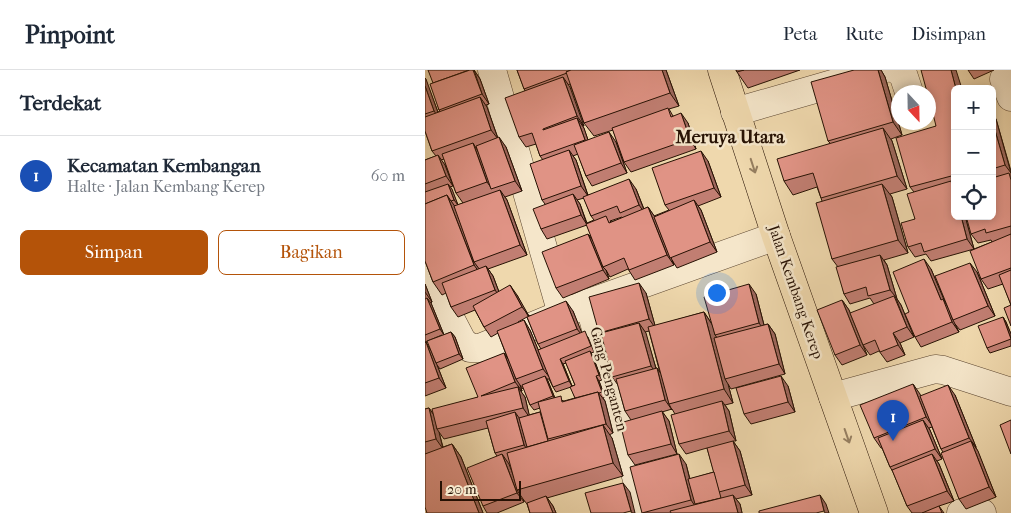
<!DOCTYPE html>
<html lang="id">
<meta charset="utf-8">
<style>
body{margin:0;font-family:"IM FELL French Canon",serif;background:#f6f6f7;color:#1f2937}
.controls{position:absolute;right:15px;top:15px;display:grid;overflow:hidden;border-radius:8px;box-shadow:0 2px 8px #0003}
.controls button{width:45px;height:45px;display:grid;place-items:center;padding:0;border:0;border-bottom:1px solid #e0e1e3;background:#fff;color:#1f2937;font:25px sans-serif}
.compass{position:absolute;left:466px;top:15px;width:45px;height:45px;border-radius:50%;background:#fff;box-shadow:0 2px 8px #0003;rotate:158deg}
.scale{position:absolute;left:15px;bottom:12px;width:81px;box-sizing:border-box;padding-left:5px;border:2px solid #261103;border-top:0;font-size:14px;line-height:18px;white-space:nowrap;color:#261103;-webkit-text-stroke:4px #f5e6ca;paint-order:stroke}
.you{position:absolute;left:291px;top:222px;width:18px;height:18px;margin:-12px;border:4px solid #fff;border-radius:50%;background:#1a73e8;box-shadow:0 0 0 8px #1a73e833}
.badge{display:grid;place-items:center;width:32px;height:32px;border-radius:50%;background:#b45309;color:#fff;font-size:16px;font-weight:700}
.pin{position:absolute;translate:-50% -41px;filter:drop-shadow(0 1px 2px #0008)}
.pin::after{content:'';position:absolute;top:26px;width:18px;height:15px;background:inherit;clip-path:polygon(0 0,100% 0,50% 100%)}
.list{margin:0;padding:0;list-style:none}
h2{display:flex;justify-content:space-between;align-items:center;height:65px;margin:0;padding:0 20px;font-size:21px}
h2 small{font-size:16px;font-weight:400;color:#747a83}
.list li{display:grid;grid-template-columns:32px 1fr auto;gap:15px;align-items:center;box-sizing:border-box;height:80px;padding:0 20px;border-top:1px solid #e0e1e3}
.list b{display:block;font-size:19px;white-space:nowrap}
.list p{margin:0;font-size:16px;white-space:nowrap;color:#747a83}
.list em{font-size:16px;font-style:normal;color:#747a83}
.actions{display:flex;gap:10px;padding:15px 20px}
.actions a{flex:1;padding:11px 0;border:1px solid #b45309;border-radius:8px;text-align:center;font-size:18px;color:#b45309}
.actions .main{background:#b45309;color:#fff}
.icon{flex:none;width:28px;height:28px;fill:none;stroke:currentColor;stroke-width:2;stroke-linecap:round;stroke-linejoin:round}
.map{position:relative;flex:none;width:586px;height:443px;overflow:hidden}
header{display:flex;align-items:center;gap:30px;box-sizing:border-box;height:70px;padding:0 25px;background:#fff;border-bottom:1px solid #e0e1e3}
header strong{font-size:24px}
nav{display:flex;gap:28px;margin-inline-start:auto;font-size:18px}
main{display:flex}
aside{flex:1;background:#fff}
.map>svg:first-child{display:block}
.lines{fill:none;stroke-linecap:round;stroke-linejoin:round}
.minor-casing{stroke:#58432e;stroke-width:29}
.major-casing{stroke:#261103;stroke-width:29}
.minor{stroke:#f5e6ca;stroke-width:28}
.major{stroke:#efd8ad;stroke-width:28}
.wall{fill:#c17e72;stroke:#261103;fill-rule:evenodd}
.shaded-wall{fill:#9d675d;stroke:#261103}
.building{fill:#e09385;stroke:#261103}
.oneway{stroke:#957e60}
.labels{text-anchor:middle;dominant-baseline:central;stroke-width:5;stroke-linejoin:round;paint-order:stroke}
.street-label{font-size:15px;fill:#261103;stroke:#f5e6ca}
.quarter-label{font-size:18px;font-weight:bold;fill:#261103;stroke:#f5e6ca}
</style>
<header>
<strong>Pinpoint</strong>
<nav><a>Peta</a><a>Rute</a><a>Disimpan</a></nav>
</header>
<main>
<aside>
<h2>Terdekat<small></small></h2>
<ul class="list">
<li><span class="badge" style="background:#1a4fb4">1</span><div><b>Kecamatan Kembangan</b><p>Halte · Jalan Kembang Kerep</p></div><em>60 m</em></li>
</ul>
<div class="actions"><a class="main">Simpan</a><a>Bagikan</a></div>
</aside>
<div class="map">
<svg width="586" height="443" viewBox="0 0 586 443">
<rect width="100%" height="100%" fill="#efd8ad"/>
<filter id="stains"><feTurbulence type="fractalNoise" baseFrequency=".004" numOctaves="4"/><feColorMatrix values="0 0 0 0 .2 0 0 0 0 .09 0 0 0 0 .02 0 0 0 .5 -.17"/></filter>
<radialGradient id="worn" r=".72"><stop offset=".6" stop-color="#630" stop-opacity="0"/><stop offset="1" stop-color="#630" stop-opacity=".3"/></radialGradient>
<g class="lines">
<defs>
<g id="minor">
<path d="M67 0 137 244"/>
<path d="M472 0 478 4 484 22"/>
<path d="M579 9 586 27"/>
<path d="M310 42 456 0"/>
<path d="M0 200 37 271 45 278H55L164 233 351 166"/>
<path d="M164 233 221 443"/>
<path d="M408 327 510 299 518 300 586 322"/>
<path d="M536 443 550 441 557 443"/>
</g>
<path id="major" d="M297 0 351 166 449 443"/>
</defs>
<use href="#minor" class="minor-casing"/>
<use href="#major" class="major-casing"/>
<use href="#minor" class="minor"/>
<use href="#major" class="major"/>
</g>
<g class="wall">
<path d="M49 0 55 9 64 34 61 35 73 68 81 77 97 121 80 127 82 130 102 185 63 199 68 206 74 222 92 225 103 246 148 241 156 263 163 267 169 282 166 283 168 287 177 310 174 311 180 327 178 328 180 331 188 363 184 365 187 368 198 406 122 428 128 436 131 443H105L102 434 98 429 99 432 72 443H62L58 436 72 386 70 383 63 358 19 369 14 362 18 377 27 374 36 387 58 443H2L5 383 0 384V339L4 338 9 345 53 327 82 287 73 263 66 267 59 257 50 240 33 247 26 237 21 223 17 225 8 212 0 191V90L11 86 7 81 0 61V8L13 42 15 41 14 40 8 13ZM19 89 31 123 38 133 33 135 25 117 28 116 20 95 16 90ZM102 247 113 274 116 279 113 280 105 260 93 252ZM141 293 150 315 147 316 138 294ZM122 309H124L128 317 131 322 146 317 150 328 139 331 130 328ZM95 315 98 319H99L105 335 109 340 115 338 117 344 115 342 104 345 100 327 96 322 97 321Z"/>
<path d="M92 0H241L254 36 244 39 248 46 263 53 271 79 206 102 199 92 188 60 169 66 159 53 145 14 143 15 163 70 191 72 202 103 167 116 161 106 153 84 148 86 151 90 163 125 211 119 219 139 223 137 229 146 244 140 240 135 283 91 296 127 273 136 276 140 292 182 252 198 247 190 249 195 210 210 203 199 185 207 181 200 184 209 138 228 131 218 163 164 168 170 162 155 122 169 116 159 120 134 117 130 118 90 115 86 111 74 101 77 94 67 100 21ZM159 128 166 146 169 150 162 153 155 134 152 130ZM197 147 198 148 186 152 185 151Z"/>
<path d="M311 0H375L323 18 312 2Z"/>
<path d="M429 0H456L460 7 477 65 466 69 467 71 482 119 465 124 467 127 483 183 459 190 462 195 472 229 476 235 489 267 475 273 480 285 462 292 454 281 445 285 438 275 449 234 445 228 425 234 419 224 413 197 407 189 397 131 396 128 392 117 368 125 359 111 405 73 403 71Z"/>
<path d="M543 0H569L549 9Z"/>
<path d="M530 19V146H540L549 179 567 172 566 170 553 173 546 164 567 146V44L571 49 586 101V235L578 214 563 219 556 209 549 179 506 191 501 184 490 187 483 177 490 149 489 122 485 117 511 56Z"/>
<path d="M506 199 520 232 522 236 552 202 570 246 535 260 530 254 534 262 496 277 490 267 484 242Z"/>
<path d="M0 214 7 232 6 233 19 265 26 262 30 267 38 289 15 299 12 295 21 318 0 326V273L6 280 17 265 0 272Z"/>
<path d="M221 223 230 256 279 242 287 254 331 224 339 255 343 254 350 264 360 304 306 319 303 314 308 333 300 335 304 341 311 371H308L315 381 327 425 311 429 315 434 317 443H217L261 394 265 409 289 402 282 378 261 384 254 374 250 344 247 339 237 342 244 351 252 384 210 395 203 385 206 350 200 341 193 315 187 307 176 266 174 263ZM224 261 235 303 232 298H231L220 262Z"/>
<path d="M417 230 424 240 442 285 417 295 410 285Z"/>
<path d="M578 247 581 252 586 264V276L565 283 562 278Z"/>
<path d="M488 314 495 326 530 325 571 427 541 439 534 429 518 382 516 379 507 357 504 358 517 389 512 391 514 394 529 431 514 436 519 443H487L482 436 468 402 465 397 457 378H456L449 368Z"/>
<path d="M363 316 370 342 326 354 319 344Z"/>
</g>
<g class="shaded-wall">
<path d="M49 0 55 9 64 34 57 24Z"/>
<path d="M237 0H241L254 36 245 23Z"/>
<path d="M453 0H456L460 7 477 65 468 52Z"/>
<path d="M526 0H531L537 19H531Z"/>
<path d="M138 7 145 17 159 56 152 46Z"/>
<path d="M0 8 1 9 16 51 9 41 0 16Z"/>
<path d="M55 27 62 37 73 69 66 60Z"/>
<path d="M256 43 263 53 271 79 265 69Z"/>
<path d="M567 44 571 49 586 103 580 95 567 50Z"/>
<path d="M152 48 159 58 166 79 160 70Z"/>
<path d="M458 58 467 71 482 119 472 106Z"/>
<path d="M184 62 191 72 202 103 196 93Z"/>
<path d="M74 67 81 77 97 121 90 111Z"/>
<path d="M48 73 54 83 67 119 62 112Z"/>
<path d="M144 80 151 90 163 126 156 116Z"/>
<path d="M276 81 283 91 296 127 289 118Z"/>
<path d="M13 85 20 95 28 116 21 106Z"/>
<path d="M204 109 211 119 221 145 214 135Z"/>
<path d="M526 111 530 117V126Z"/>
<path d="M23 114 27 119 33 135 29 130Z"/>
<path d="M457 114 467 127 483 183 473 170Z"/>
<path d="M75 120 82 130 102 185 95 175Z"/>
<path d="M148 124 155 134 162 155 156 145Z"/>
<path d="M22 125 31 138 49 192 55 200 59 209 49 195Z"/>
<path d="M269 130 276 140 292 182 285 172Z"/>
<path d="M223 137 230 147 249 195 242 185Z"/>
<path d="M536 146H540L549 179 542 169Z"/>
<path d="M163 164 170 173 178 197 181 200 184 209 178 200Z"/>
<path d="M455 185 462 195 472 229 476 235 489 267 482 257 470 226 465 220Z"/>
<path d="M499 189 506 199 520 232 524 239 528 250 534 262 527 252 516 230Z"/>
<path d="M545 193 552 202 570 246 563 236Z"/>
<path d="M61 196 68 206 77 230 70 220Z"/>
<path d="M214 213 221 223 231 259 224 249Z"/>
<path d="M0 214 7 232 0 222Z"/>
<path d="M324 214 331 224 341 263 334 253Z"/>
<path d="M85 215 92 225 104 246 97 237Z"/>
<path d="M2 228 6 233 19 265 15 259Z"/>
<path d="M417 230 424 240 442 285 435 275Z"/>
<path d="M141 231 148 241 159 268 152 259Z"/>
<path d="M279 242 288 256 290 265 291 266 302 308 300 309 303 314 308 333 299 319Z"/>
<path d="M578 247 581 252 586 264V269Z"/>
<path d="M99 250 105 260 125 308 118 299Z"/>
<path d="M214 253 221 263 233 306 226 296Z"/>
<path d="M343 254 350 264 360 304 354 294Z"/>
<path d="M26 262 30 267 38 289 34 284Z"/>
<path d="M468 263 475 273 480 285 473 275Z"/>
<path d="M1 272 7 282 21 318 14 308Z"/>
<path d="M165 281 168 287 177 310 174 305Z"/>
<path d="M79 283 86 293 91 309 95 315 97 321 90 312Z"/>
<path d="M135 289 138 294 147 316 144 311Z"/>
<path d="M232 298 239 308 244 334 247 340 240 330Z"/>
<path d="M120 306 123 311 131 331 128 326Z"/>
<path d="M171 306 174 311 180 327 177 322Z"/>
<path d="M356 306 363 316 370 342 363 332Z"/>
<path d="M488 314 495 324 508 357 501 347Z"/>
<path d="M523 315 530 325 551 377 544 368Z"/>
<path d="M93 317 100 327 105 348 98 338Z"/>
<path d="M173 322 180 331 188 363 181 354Z"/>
<path d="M297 331 304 341 311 371 304 361Z"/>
<path d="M4 338 11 348 12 359 14 362 18 379 11 369Z"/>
<path d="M237 341 244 351 252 384 246 374Z"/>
<path d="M90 342 97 352 106 385 99 375Z"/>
<path d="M498 350 505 360 517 389 510 379Z"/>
<path d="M178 355 187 368 198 406 188 393Z"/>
<path d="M308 371 315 381 327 425 320 415Z"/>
<path d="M546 371 553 381 571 427 564 417Z"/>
<path d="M27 374 36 387 58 443H54Z"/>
<path d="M77 384 84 394 94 420H92L98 429 99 432 92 423Z"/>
<path d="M254 384 261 394 272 439 266 430Z"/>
<path d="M507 384 514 394 529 431 522 421Z"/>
<path d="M198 413 205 422 210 443H207L206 441Z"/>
<path d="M308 425 315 434 317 443H313Z"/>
<path d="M395 425 401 434 404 443H400L399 441Z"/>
<path d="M121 426 128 436 131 443H128Z"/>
</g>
<g class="building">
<path d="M3 0H44L8 13Z"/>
<path d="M45 0H48L57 24 14 40 5 14Z"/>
<path d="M92 0H146L141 2 142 3 99 19Z"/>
<path d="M146 0H237L245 23 159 53 141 2Z"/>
<path d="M311 0H319L312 2Z"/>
<path d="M429 0H453L468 52 403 71 386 12Z"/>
<path d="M496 0H526L531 19H530V105L485 117 471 68 511 56 504 28V22H502Z"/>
<path d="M138 7 152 46 118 59V60L152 48 160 70 115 86 107 63 94 67 80 28Z"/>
<path d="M0 16 9 41 0 44Z"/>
<path d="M55 27 66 60 7 81 0 61V47Z"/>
<path d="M243 38 246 47 256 43 265 69 199 92 187 58Z"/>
<path d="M567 50 580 95 567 99Z"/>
<path d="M458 58 472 106 396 128 388 103 359 111 352 89Z"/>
<path d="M184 62 196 93 161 106 149 75Z"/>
<path d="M74 67 90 111 66 119 51 76Z"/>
<path d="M48 73 62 112 31 123 17 84Z"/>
<path d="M144 80 156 116 117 130 105 94Z"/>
<path d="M276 81 289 118 240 135 227 98Z"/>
<path d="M13 85 21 106 0 114V90Z"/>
<path d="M584 103 586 110V156L561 163 560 159 546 164 541 146H567V108Z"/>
<path d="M204 109 214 135 195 143 192 136 166 146 158 127Z"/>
<path d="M526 111 530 126V146H536L542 169 499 182 496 173 483 177 476 153 490 149 482 124Z"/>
<path d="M23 114 29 130 26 131 22 125 0 134V122Z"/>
<path d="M457 114 473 170 407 189 391 133Z"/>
<path d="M75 120 95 175 49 192 29 136Z"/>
<path d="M148 124 156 145 116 159 108 139Z"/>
<path d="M22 125 49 195 8 212 0 191V134Z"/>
<path d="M269 130 285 172 245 188 229 147Z"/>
<path d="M223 137 242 185 204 200 199 188 178 197 161 154 181 146 184 153Z"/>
<path d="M163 164 178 200 131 218 117 182Z"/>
<path d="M586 164V198L556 209 545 181Z"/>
<path d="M455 185 465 220 443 226 441 217 419 224 411 197Z"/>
<path d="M499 189 516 230 518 229 527 252 490 267 480 244 484 242 468 202Z"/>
<path d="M545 193 563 236 528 250 510 206Z"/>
<path d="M61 196 70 220 26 237 17 213Z"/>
<path d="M586 200V235L574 205Z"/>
<path d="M214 213 224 249 174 263 164 227Z"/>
<path d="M324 214 334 253 290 265 279 227Z"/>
<path d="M85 215 97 237 59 257 48 236Z"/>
<path d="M469 226 482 257 468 263 473 275 455 282 450 270 438 275 425 243Z"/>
<path d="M2 228 15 259 0 265V229Z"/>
<path d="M417 230 435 275 410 285 392 240Z"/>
<path d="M141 231 152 259 113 274 102 247Z"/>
<path d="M586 235V256L579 238Z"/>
<path d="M279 242 299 319 244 334 223 257Z"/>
<path d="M578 247 586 269 562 278 553 256Z"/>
<path d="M99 250 118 299 91 309 72 261Z"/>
<path d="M214 253 226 296 187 307 176 263Z"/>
<path d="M343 254 354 294 300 309 289 268Z"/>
<path d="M160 261 166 276 135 289 144 311 128 317 113 280Z"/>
<path d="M26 262 34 284 11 293 2 271Z"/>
<path d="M1 272 14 308 0 313V273Z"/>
<path d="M165 281 174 305 171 306 177 322 174 323 173 322 150 328 145 317 150 315 140 291Z"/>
<path d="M79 283 90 312 56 326 93 317 98 338 12 359 7 339 53 327 41 298Z"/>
<path d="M232 298 240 330 200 341 191 309Z"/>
<path d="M120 306 128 326 105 335 97 315Z"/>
<path d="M356 306 363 332 319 344 311 318Z"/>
<path d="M488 314 501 347 449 368 435 335Z"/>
<path d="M523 315 544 368 516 379 495 326Z"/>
<path d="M173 322 181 354 123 369 113 332 136 326 137 332Z"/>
<path d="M297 331 304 361 254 374 246 345Z"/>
<path d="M4 338 11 369 0 372V339Z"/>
<path d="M237 341 246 374 203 385 195 353Z"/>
<path d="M90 342 99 375 70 383 61 351Z"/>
<path d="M115 342 123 371 102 377 94 348Z"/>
<path d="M498 350 510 379 465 397 453 368Z"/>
<path d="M586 350V384L575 355Z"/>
<path d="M178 355 188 393 92 420 82 383Z"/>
<path d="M308 371 320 415 294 422 282 378Z"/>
<path d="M546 371 564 417 534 429 516 383Z"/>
<path d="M27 374 54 443H2L0 437V384Z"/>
<path d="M77 384 92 423 58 436 42 398Z"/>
<path d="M254 384 266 430 217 443 205 397Z"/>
<path d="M507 384 522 421 482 436 467 400Z"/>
<path d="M289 402 296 428 270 434 263 409Z"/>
<path d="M198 413 206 441 198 443H166L160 423Z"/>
<path d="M308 425 313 443H246L245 441Z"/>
<path d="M395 425 399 441 391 443H334V441Z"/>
<path d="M121 426 128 443H105L102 433Z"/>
<path d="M514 436 517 443H497Z"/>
</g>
<defs><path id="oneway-shaft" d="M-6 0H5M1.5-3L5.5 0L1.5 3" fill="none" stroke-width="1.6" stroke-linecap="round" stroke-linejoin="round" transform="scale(1.25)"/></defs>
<g class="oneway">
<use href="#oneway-shaft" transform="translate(328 96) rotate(72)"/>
<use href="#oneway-shaft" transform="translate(422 366) rotate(71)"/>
</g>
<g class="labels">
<g class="street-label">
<text transform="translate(371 222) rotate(71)">Jalan Kembang Kerep</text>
<text transform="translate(184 309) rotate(75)">Gang Penganten</text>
</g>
<g class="quarter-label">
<text x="305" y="67">Meruya Utara</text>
</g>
</g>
<rect width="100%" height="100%" filter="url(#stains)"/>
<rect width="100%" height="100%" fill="url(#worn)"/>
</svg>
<div class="controls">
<button>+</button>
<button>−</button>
<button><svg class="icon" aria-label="locate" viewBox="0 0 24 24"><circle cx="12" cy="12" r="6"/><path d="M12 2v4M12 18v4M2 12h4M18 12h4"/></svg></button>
</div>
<svg class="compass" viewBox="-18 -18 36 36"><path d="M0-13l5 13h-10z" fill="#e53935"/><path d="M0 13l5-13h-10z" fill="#747a83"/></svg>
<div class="scale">20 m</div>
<div class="you"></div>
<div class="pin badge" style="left:468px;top:371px;background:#1a4fb4">1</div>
</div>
</main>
